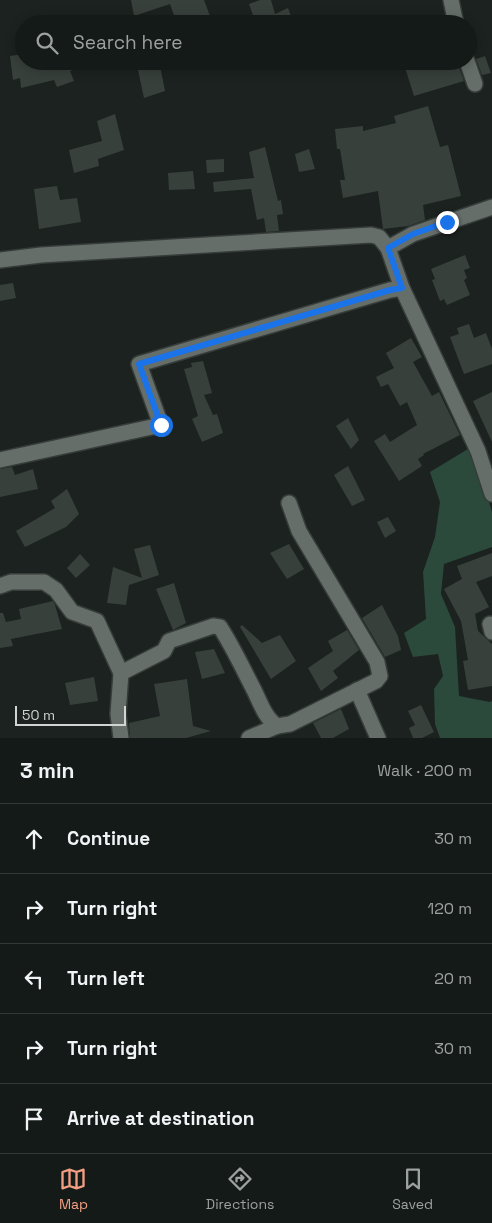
<!DOCTYPE html>
<meta charset="utf-8">
<style>
body{margin:0;font-family:"Space Grotesk",sans-serif;background:#1d2320;color:#f1f3f6}
.scale{position:absolute;left:15px;bottom:12px;width:111px;box-sizing:border-box;padding-left:5px;border:2px solid #d0d4d2;border-top:0;font-size:14px;line-height:18px;white-space:nowrap;color:#d0d4d2;-webkit-text-stroke:4px #1b221f;paint-order:stroke}
.stop{position:absolute;width:15px;height:15px;margin:-11px;border:4px solid #1a73e8;border-radius:50%;background:#fff}
.stop.end{background:#1a73e8;border-color:#fff;box-shadow:0 1px 5px #0008}
.list{margin:0;padding:0;list-style:none}
h2{display:flex;justify-content:space-between;align-items:center;height:65px;margin:0;padding:0 20px;font-size:21px}
h2 small{font-size:16px;font-weight:400;color:#9da1a1}
.list li{display:grid;grid-template-columns:32px 1fr auto;gap:15px;align-items:center;box-sizing:border-box;height:70px;padding:0 20px;border-top:1px solid #333836}
.list b{display:block;font-size:19px;white-space:nowrap}
.list em{font-size:16px;font-style:normal;color:#9da1a1}
.icon{flex:none;width:28px;height:28px;fill:none;stroke:currentColor;stroke-width:2;stroke-linecap:round;stroke-linejoin:round}
.map{position:relative;flex:none;width:492px;height:738px;overflow:hidden}
.search{position:absolute;background:#141a17;box-shadow:0 2px 12px #0003;left:15px;right:15px;top:15px;height:55px;display:flex;align-items:center;gap:12px;box-sizing:border-box;padding:0 18px;border-radius:28px;color:#9da1a1;font-size:19px}
.sheet{height:415px;background:#141a17}
nav{display:flex;justify-content:space-around;align-items:center;box-sizing:border-box;height:70px;border-top:1px solid #333836;background:#141a17;font-size:14px;color:#9da1a1}
nav a{display:grid;justify-items:center;gap:2px}
nav .on{color:#f39f84}
.map>svg:first-child{display:block}
.green{fill:#2b4a3b}
.building{fill:#38403c}
.lines{fill:none;stroke-linecap:round;stroke-linejoin:round}
.minor-casing{stroke:#363c39;stroke-width:18}
.minor{stroke:#666e6a;stroke-width:15}
.route{stroke:#1a73e8;stroke-width:6}
</style>
<div class="map">
<svg width="492" height="738" viewBox="0 0 492 738">
<rect width="100%" height="100%" fill="#1b221f"/>
<path class="green" d="M468 449 484 486 492 512V547L444 564 441 594 455 627 459 696 490 702 492 701V738H440L435 724 434 689 443 676 438 654 413 657 404 633 426 619 423 572 435 537 440 502 430 472Z"/>
<g class="building">
<path d="M131 0H204L213 24H177L170 4 134 16Z"/>
<path d="M260 0H271L275 14 288 8 294 24H251L258 21 257 17 254 18 249 4Z"/>
<path d="M24 54V61H91L92 64 70 71 74 81 57 87 54 80 21 88 20 78 13 80 10 56Z"/>
<path d="M485 56 491 73 482 75 476 59Z"/>
<path d="M136 61H159L165 91 144 98Z"/>
<path d="M403 61H422L423 65 436 61H455L456 66 458 65 464 81 414 96Z"/>
<path d="M428 106 440 147 448 145 461 196 423 205 425 220 408 226 383 229 378 191 343 198 340 180H345L340 149H337L335 129 363 126V131L396 123 394 116Z"/>
<path d="M115 114 124 150 98 159 99 166 74 173 69 150 102 141 97 121Z"/>
<path d="M265 147 278 201 281 200 283 214 277 215 279 231 266 232 264 218 257 220 251 189 214 192 213 182 254 178 249 152Z"/>
<path d="M309 149 315 169 299 172 295 154Z"/>
<path d="M224 159V172L207 173 206 160Z"/>
<path d="M193 171 195 189 169 190 168 173Z"/>
<path d="M57 186 60 200 77 198 81 222 39 229 34 189Z"/>
<path d="M465 255 470 268 464 270 467 278 464 280 470 295 447 305 444 299 440 301 432 280 435 279 431 269Z"/>
<path d="M13 283 16 298 0 301V285Z"/>
<path d="M469 324 474 338 486 333 492 349V364L464 374 450 337 459 334 457 328Z"/>
<path d="M411 338 422 357 413 362 432 396 439 392 460 435 423 454 424 455 418 459 422 466 399 481 374 441 385 434 390 442 417 425 407 402 400 406 388 384 381 387 376 377 394 368 386 353Z"/>
<path d="M203 361 212 393 204 395 213 415 217 414 223 433 202 442 192 419 198 416 184 369 192 367 191 363Z"/>
<path d="M492 392V442L473 401Z"/>
<path d="M348 418 359 440 351 449 336 426Z"/>
<path d="M348 466 365 500 352 506 334 475Z"/>
<path d="M12 467 15 475 33 469 38 489 0 497V469Z"/>
<path d="M67 489 79 514 66 527 25 547 16 531 55 508 51 501Z"/>
<path d="M388 517 396 531 385 538 377 522Z"/>
<path d="M289 544 304 569 287 579 270 553Z"/>
<path d="M150 545 159 575 129 585 126 605 107 603 113 567 142 578 134 549Z"/>
<path d="M492 553V576L476 582 489 607 475 614 478 631 492 644V686L468 690 463 661 468 660 461 621 444 589 462 579 457 566Z"/>
<path d="M80 554 90 565 76 578 67 568Z"/>
<path d="M174 583 186 623 173 630 156 589Z"/>
<path d="M53 601 55 605 62 629 11 639 13 646 0 648V613H3L6 622 21 619 19 609Z"/>
<path d="M382 605 398 636 401 650 385 657 362 618Z"/>
<path d="M242 625 262 643 280 635 296 661 271 679 240 627Z"/>
<path d="M347 630 359 650 333 671 338 678 321 691 308 668 333 651 328 641Z"/>
<path d="M214 649 225 673 202 679 195 652Z"/>
<path d="M94 677 98 701 70 705 65 683Z"/>
<path d="M187 679 193 726 211 731 186 738H130L129 723 160 716 154 684Z"/>
<path d="M421 705 434 732 422 738H413L409 728 415 725 408 711Z"/>
<path d="M341 709 349 729 333 738H321L313 723Z"/>
</g>
<g class="lines">
<defs>
<g id="minor">
<path d="M451 0 456 24"/>
<path d="M467 61 475 84"/>
<path d="M388 248 413 234 492 207"/>
<path d="M0 260 41 255 371 235 379 237 388 248 402 288 478 451 492 494"/>
<path d="M0 460 161 425 139 364 390 290 402 288"/>
<path d="M0 586 11 582H44L56 590 72 612 97 621 121 673 118 714 121 738"/>
<path d="M490 624 492 632"/>
<path d="M121 673 164 651 169 641 213 626 220 627C233 647 243 669 254 690 260 702 265 718 277 726L290 724 376 681 380 676 377 662 299 531 289 503"/>
<path d="M357 690 378 738"/>
<path d="M249 738 277 726"/>
</g>
</defs>
<use href="#minor" class="minor-casing"/>
<use href="#minor" class="minor"/>
</g>
<g class="lines">
<path class="route" d="M161 425 139 364 390 290 402 288 388 248 413 234 447 222"/>
</g>
</svg>
<div class="scale">50 m</div>
<div class="stop" style="left:161px;top:425px"></div>
<div class="stop end" style="left:447px;top:222px"></div>
<div class="search"><svg class="icon" aria-label="search" viewBox="0 0 24 24"><circle cx="10" cy="10" r="6"/><path d="M15 15l6 6"/></svg>Search here</div>
</div>
<section class="sheet">
<h2>3 min<small>Walk · 200 m</small></h2>
<ul class="list">
<li><svg class="icon" aria-label="ahead" viewBox="0 0 24 24"><path d="M12 20V5M6 11l6-6 6 6"/></svg><div><b>Continue</b></div><em>30 m</em></li>
<li><svg class="icon" aria-label="right" viewBox="0 0 24 24"><path d="M7 20v-9h11M14 6l5 5-5 5"/></svg><div><b>Turn right</b></div><em>120 m</em></li>
<li><svg class="icon" aria-label="left" viewBox="0 0 24 24"><path d="M17 20v-9H6M10 6l-5 5 5 5"/></svg><div><b>Turn left</b></div><em>20 m</em></li>
<li><svg class="icon" aria-label="right" viewBox="0 0 24 24"><path d="M7 20v-9h11M14 6l5 5-5 5"/></svg><div><b>Turn right</b></div><em>30 m</em></li>
<li><svg class="icon" aria-label="arrive" viewBox="0 0 24 24"><path d="M6 21V4h12l-3 4 3 4H6"/></svg><div><b>Arrive at destination</b></div></li>
</ul>
</section>
<nav>
<a class="on"><svg class="icon" aria-label="map" viewBox="0 0 24 24"><path d="M3 6l6-2 6 2 6-2v14l-6 2-6-2-6 2zM9 4v14M15 6v14"/></svg>Map</a>
<a><svg class="icon" aria-label="directions" viewBox="0 0 24 24"><path d="M12 3l9 9-9 9-9-9zM9 14v-3h6M13 9l2 2-2 2"/></svg>Directions</a>
<a><svg class="icon" aria-label="saved" viewBox="0 0 24 24"><path d="M7 4h10v16l-5-4-5 4z"/></svg>Saved</a>
</nav>
